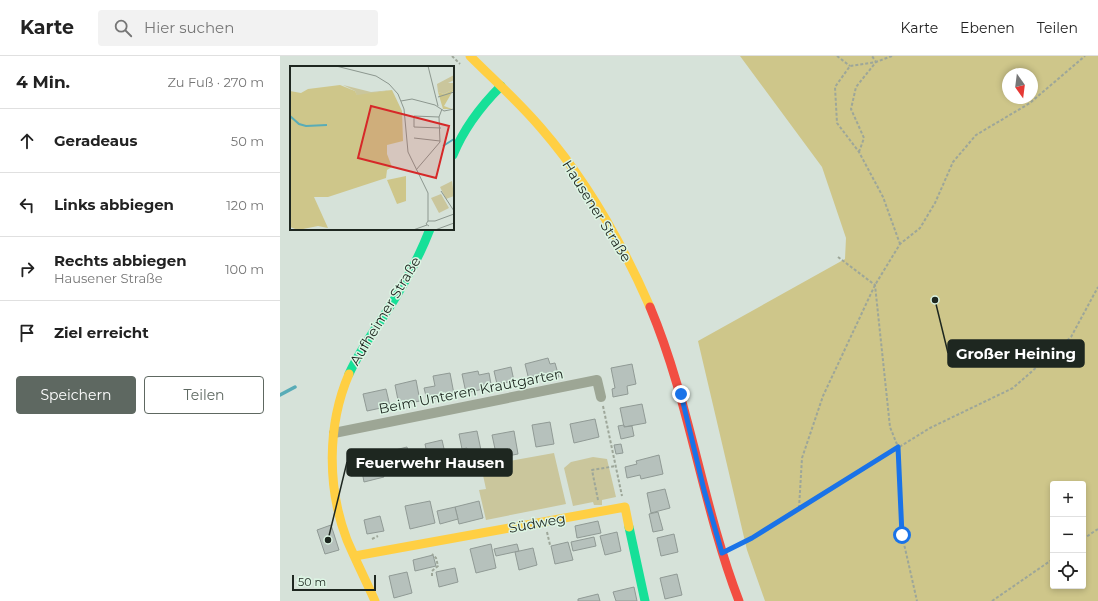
<!DOCTYPE html>
<html lang="de">
<meta charset="utf-8">
<style>
body{margin:0;font-family:Montserrat,sans-serif;background:#f2f2f2;color:#222}
.controls{position:absolute;right:12px;bottom:12px;display:grid;overflow:hidden;border-radius:4px;box-shadow:0 2px 6px #0003}
.controls button{width:36px;height:36px;display:grid;place-items:center;padding:0;border:0;border-bottom:1px solid #e0e0e0;background:#fff;color:#222;font:20px sans-serif}
.compass{position:absolute;left:722px;top:12px;width:36px;height:36px;border-radius:50%;background:#fff;box-shadow:0 2px 6px #0003;rotate:166deg}
.scale{position:absolute;left:12px;bottom:10px;width:84px;box-sizing:border-box;padding-left:4px;border:2px solid #1e2720;border-top:0;font-size:11px;line-height:14px;white-space:nowrap;color:#1e2720;-webkit-text-stroke:3px #ddf5e4;paint-order:stroke}
.stop{position:absolute;width:12px;height:12px;margin:-9px;border:3px solid #1a73e8;border-radius:50%;background:#fff}
.stop.end{background:#1a73e8;border-color:#fff;box-shadow:0 1px 4px #0008}
.list{margin:0;padding:0;list-style:none}
h2{display:flex;justify-content:space-between;align-items:center;height:52px;margin:0;padding:0 16px;font-size:17px}
h2 small{font-size:13px;font-weight:400;color:#767676}
.list li{display:grid;grid-template-columns:26px 1fr auto;gap:12px;align-items:center;box-sizing:border-box;height:64px;padding:0 16px;border-top:1px solid #e0e0e0}
.list b{display:block;font-size:15px;white-space:nowrap}
.list p{margin:0;font-size:13px;white-space:nowrap;color:#767676}
.list em{font-size:13px;font-style:normal;color:#767676}
.actions{display:flex;gap:8px;padding:12px 16px}
.actions a{flex:1;padding:9px 0;border:1px solid #5e6861;border-radius:4px;text-align:center;font-size:14px;color:#5e6861}
.actions .main{background:#5e6861;color:#fff}
.icon{flex:none;width:22px;height:22px;fill:none;stroke:currentColor;stroke-width:2;stroke-linecap:round;stroke-linejoin:round}
.map{position:relative;flex:none;width:818px;height:545px;overflow:hidden}
header{display:flex;align-items:center;gap:24px;box-sizing:border-box;height:56px;padding:0 20px;background:#fff;border-bottom:1px solid #e0e0e0}
header strong{font-size:19px}
nav{display:flex;gap:22px;margin-inline-start:auto;font-size:14px}
.search{width:280px;height:36px;background:#f2f2f2;display:flex;align-items:center;gap:10px;box-sizing:border-box;padding:0 14px;border-radius:4px;color:#767676;font-size:15px}
main{display:flex}
aside{flex:1;background:#fff}
.map>svg:first-child{display:block}
.green{fill:#cac69c}
.forest{fill:#cec68a;fill-rule:evenodd}
.lines{fill:none;stroke-linecap:round;stroke-linejoin:round}
.stream{stroke:#58acb7;stroke-width:3.5}
.building{fill:#b6c1bc;stroke:#909a95}
.path{stroke:#9da699;stroke-width:2;stroke-dasharray:3 2;stroke-linecap:butt}
.street{stroke:#9da695;stroke-width:10}
.fast{stroke:#16e098;stroke-width:9}
.slow{stroke:#ffcf43;stroke-width:9}
.jam{stroke:#f24e42;stroke-width:9}
.route{stroke:#1a73e8;stroke-width:5}
.labels{text-anchor:middle;dominant-baseline:central;stroke-width:3;stroke-linejoin:round;paint-order:stroke}
.street-label{font-size:14px;fill:#1e2720;stroke:#ddf5e4}
.inset-river{fill:none;stroke:#58acb7;stroke-width:2}
.inset-road{fill:none;stroke:#8c978f;stroke-width:1}
.view{fill:#d62828;fill-opacity:0.15;stroke:#d62828;stroke-width:2}
.inset-edge{fill:none;stroke:#1e2720;stroke-width:2}
.leader{fill:none;stroke:#1e2720;stroke-width:1.5}
.callout-dot{fill:#1e2720;stroke:#ddf5e4;stroke-width:1.5}
.callout{fill:#1e2720;stroke:#1e2720;stroke-width:1.5}
.callout-label{font-size:15px;text-anchor:middle;font-weight:bold;fill:#fff}
</style>
<header>
<strong>Karte</strong>
<div class="search"><svg class="icon" aria-label="search" viewBox="0 0 24 24"><circle cx="10" cy="10" r="6"/><path d="M15 15l6 6"/></svg>Hier suchen</div>
<nav><a>Karte</a><a>Ebenen</a><a>Teilen</a></nav>
</header>
<main>
<aside>
<h2>4 Min.<small>Zu Fuß · 270 m</small></h2>
<ul class="list">
<li><svg class="icon" aria-label="ahead" viewBox="0 0 24 24"><path d="M12 20V5M6 11l6-6 6 6"/></svg><div><b>Geradeaus</b></div><em>50 m</em></li>
<li><svg class="icon" aria-label="left" viewBox="0 0 24 24"><path d="M17 20v-9H6M10 6l-5 5 5 5"/></svg><div><b>Links abbiegen</b></div><em>120 m</em></li>
<li><svg class="icon" aria-label="right" viewBox="0 0 24 24"><path d="M7 20v-9h11M14 6l5 5-5 5"/></svg><div><b>Rechts abbiegen</b><p>Hausener Straße</p></div><em>100 m</em></li>
<li><svg class="icon" aria-label="arrive" viewBox="0 0 24 24"><path d="M6 21V4h12l-3 4 3 4H6"/></svg><div><b>Ziel erreicht</b></div></li>
</ul>
<div class="actions"><a class="main">Speichern</a><a>Teilen</a></div>
</aside>
<div class="map">
<svg width="818" height="545" viewBox="0 0 818 545">
<rect width="100%" height="100%" fill="#d6e2d9"/>
<g class="green">
<path d="M274 397 286 448 206 464 199 434 206 433 201 410Z"/>
<path d="M313 401 327 403 336 441 322 444V449H314L313 446 293 450 284 412 291 406Z"/>
</g>
<path class="forest" d="M460 0H818V545H485L467 494 418 285 565 203 566 182 542 111ZM728 18H752V42H728ZM773 428H803V530H773Z"/>
<g class="lines">
<path class="stream" d="M0 339 15 331"/>
</g>
<g class="building">
<path d="M268 302 270 308 275 307 279 321 269 323 268 319 249 324 245 308Z"/>
<path d="M352 308 356 328 347 330 348 338 333 341 332 333 335 332 331 312Z"/>
<path d="M231 311 234 325 217 328 214 315Z"/>
<path d="M198 315 199 319 209 317 211 328 202 330 203 333 186 337 182 318Z"/>
<path d="M170 317 174 338 147 344 144 332 155 330 153 320Z"/>
<path d="M136 324 140 345 119 349 115 329Z"/>
<path d="M106 333 110 350 87 355 83 338Z"/>
<path d="M362 348 366 367 344 371 340 352Z"/>
<path d="M315 363 319 381 294 387 290 368Z"/>
<path d="M270 366 274 388 256 391 252 369Z"/>
<path d="M344 369V371L352 370 354 380 341 383 338 370Z"/>
<path d="M197 375 203 404 190 407 187 392 182 393 179 378Z"/>
<path d="M234 375 238 398 217 402 212 379Z"/>
<path d="M162 384 165 397 174 395 177 409 163 412 162 404 149 407 145 388Z"/>
<path d="M341 388 343 397 336 398 334 389Z"/>
<path d="M127 391 132 413 116 416 111 395Z"/>
<path d="M379 399 383 418 361 423 360 419 347 422 345 411 357 408 356 405Z"/>
<path d="M101 405 104 421 84 426 81 410Z"/>
<path d="M385 433 390 452 371 457 367 437Z"/>
<path d="M150 445 155 467 130 473 125 450Z"/>
<path d="M199 445 203 462 179 468 175 451Z"/>
<path d="M175 451 178 463 160 468 157 455Z"/>
<path d="M378 456 383 474 373 476 369 458Z"/>
<path d="M100 460 104 475 87 478 84 464Z"/>
<path d="M318 465 321 477 297 482 295 470Z"/>
<path d="M51 469 59 494 45 498 37 474Z"/>
<path d="M337 476 341 495 325 499 320 480Z"/>
<path d="M394 478 398 496 381 500 377 482Z"/>
<path d="M314 481 316 490 293 495 291 486Z"/>
<path d="M288 486 293 504 275 508 271 490Z"/>
<path d="M211 488 216 512 196 517 190 493Z"/>
<path d="M237 488 239 495 216 500 214 493Z"/>
<path d="M253 492 257 509 239 514 235 496Z"/>
<path d="M153 499 156 510 135 515 133 504Z"/>
<path d="M175 512 178 526 159 531 156 516Z"/>
<path d="M127 516 132 537 114 542 109 520Z"/>
<path d="M397 518 402 539 385 543 380 522Z"/>
<path d="M354 531 357 545H336L333 536Z"/>
<path d="M318 538 320 545H298V543Z"/>
</g>
<g class="lines">
<g class="path">
<path d="M172 0 180 8"/>
<path d="M557 0 570 10"/>
<path d="M612 0 596 6 570 10 555 31 557 67 579 96 603 141 620 188"/>
<path d="M579 96 584 82 571 53 576 31 596 6 592 0"/>
<path d="M558 201 595 229 610 371 618 391 622 479 637 545"/>
<path d="M323 350 342 440"/>
<path d="M318 444 312 414 336 410"/>
<path d="M519 452 522 402 543 340 595 229 620 188 640 172 655 147 673 106 696 79 750 47 805 0"/>
<path d="M267 476 270 489"/>
<path d="M92 483 98 480"/>
<path d="M803 483 818 473"/>
<path d="M453 492 472 482 650 372 733 332 791 281 818 231"/>
<path d="M152 520V515L158 510 156 502 152 498"/>
<path d="M712 545 773 503"/>
</g>
<path class="street" d="M54 377 317 324 321 341"/>
<g class="fast">
<path d="M173 99C184 72 201 50 221 30"/>
<path d="M69 318C82 289 101 266 117 239 130 218 141 196 150 173"/>
<path d="M349 471 365 545"/>
</g>
<g class="slow">
<path d="M190 0C214 24 239 46 261 72 307 125 342 187 370 251"/>
<path d="M69 318C47 369 47 432 67 484 76 505 86 525 95 545"/>
<path d="M75 500 345 451 349 471"/>
</g>
<path class="jam" d="M370 251C410 346 422 449 459 545"/>
</g>
<g class="lines">
<path class="route" d="M401 338 424 434 442 497 472 482 618 391 622 479"/>
</g>
<g class="labels">
<g class="street-label">
<text transform="translate(317 155) rotate(58)">Hausener Straße</text>
<text transform="translate(105 255) rotate(-59)">Aufheimer Straße</text>
<text transform="translate(191 335) rotate(-11)">Beim Unteren Krautgarten</text>
<text transform="translate(257 467) rotate(-10)">Südweg</text>
</g>
</g>
<g transform="translate(10 10)">
<rect width="164" height="164" fill="#d6e2d9"/>
<path d="M164 9V14L158 17H164V23L154 28 148 26 147 18ZM53 19 81 26 102 24 67 30 65 25ZM162 115 164 130 156 133 150 121ZM151 128 159 142 149 147 141 132Z" fill="#cac69c"/>
<path d="M50 19 65 25 67 29 102 24 112 45 113 75 97 79V88L102 101 97 104 96 112 38 131H24L38 162 28 160 8 164 0 161V25L11 27 18 23ZM164 23 154 40 162 43H153L148 26 154 28ZM116 110V135L107 138 97 114Z" fill="#cec68a"/>
<path class="inset-river" d="M0 50 9 58 16 60 37 59M153 80 164 73"/>
<path class="inset-road" d="M46 0 86 10 99 18 108 28 114 43 118 86 138 127V155M138 0 148 40M148 31 164 26M111 35 122 33 145 39 154 45 164 43M149 51 124 50V61L151 62M124 72 150 75M126 104 150 76 149 51 152 43M151 125 164 145M139 160 136 158 138 155H145L164 148M123 164 137 159M145 164 164 157"/>
<path class="view" d="M81 40 159 60 146 112 68 92Z"/>
<rect width="164" height="164" class="inset-edge"/>
</g>
<path class="leader" d="M655 244L668 297M48 484L67 406"/>
<g class="callout-dot">
<circle cx="655" cy="244" r="4"/>
<circle cx="48" cy="484" r="4"/>
</g>
<g class="callout">
<rect x="668" y="284" width="136" height="27" rx="4"/>
<rect x="67" y="393" width="165" height="27" rx="4"/>
</g>
<g class="callout-label">
<text x="736" y="303">Großer Heining</text>
<text x="150" y="412">Feuerwehr Hausen</text>
</g>
</svg>
<div class="controls">
<button>+</button>
<button>−</button>
<button><svg class="icon" aria-label="locate" viewBox="0 0 24 24"><circle cx="12" cy="12" r="6"/><path d="M12 2v4M12 18v4M2 12h4M18 12h4"/></svg></button>
</div>
<svg class="compass" viewBox="-18 -18 36 36"><path d="M0-13l5 13h-10z" fill="#e53935"/><path d="M0 13l5-13h-10z" fill="#767676"/></svg>
<div class="scale">50 m</div>
<div class="stop" style="left:622px;top:479px"></div>
<div class="stop end" style="left:401px;top:338px"></div>
</div>
</main>
